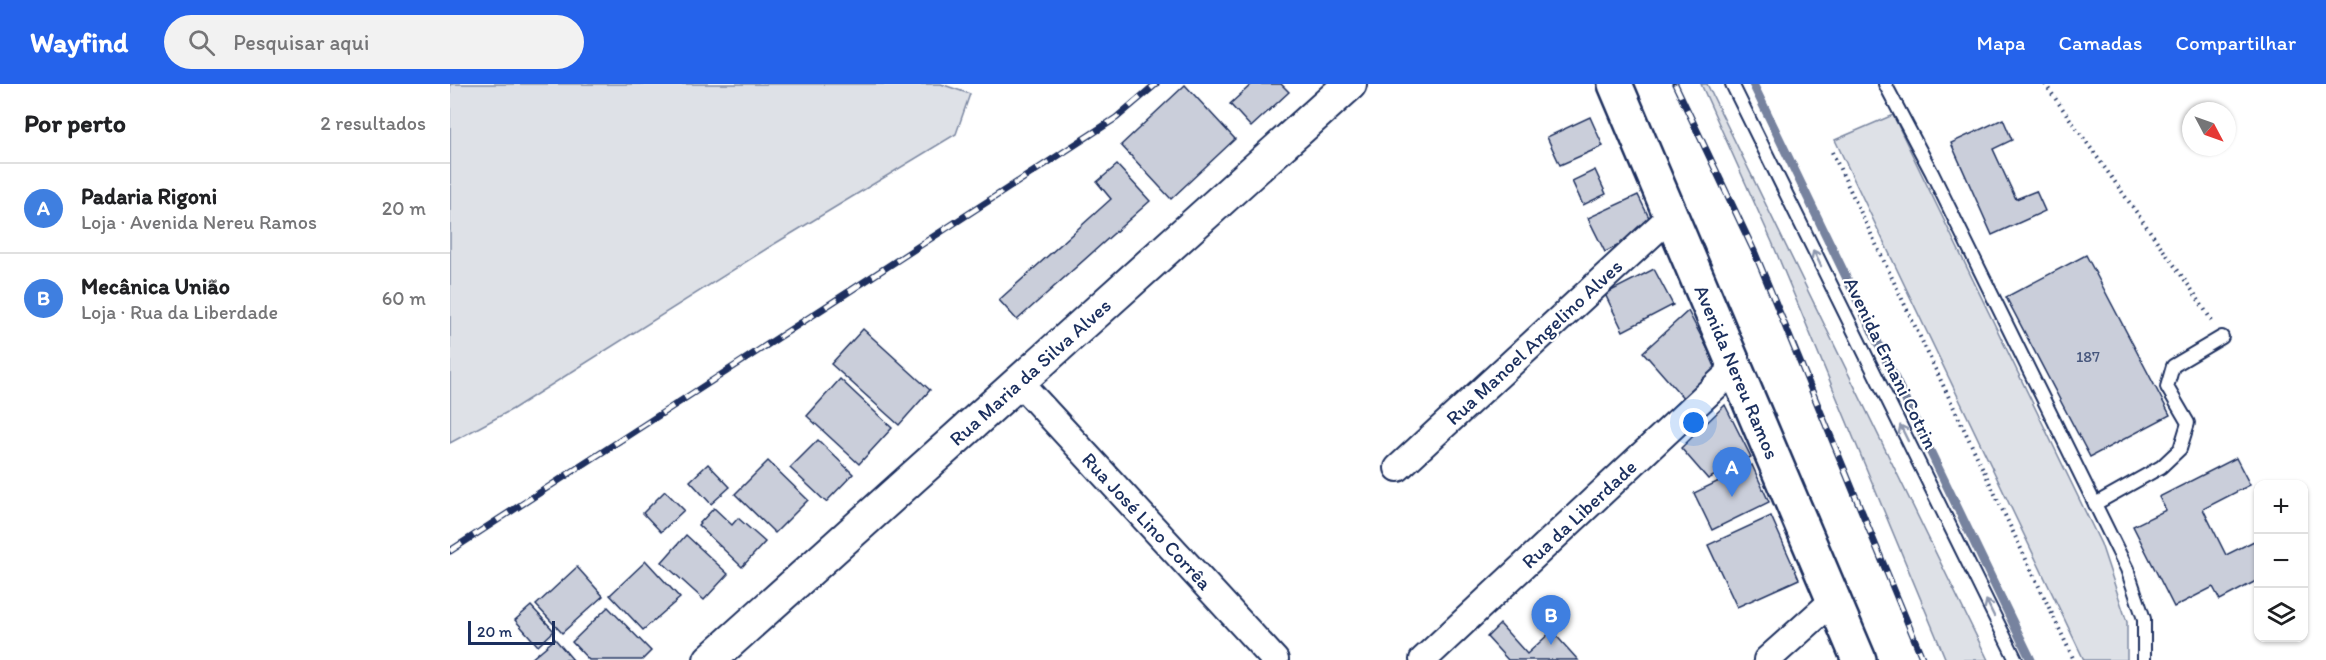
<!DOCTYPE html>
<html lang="pt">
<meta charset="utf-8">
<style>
body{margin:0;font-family:Itim,sans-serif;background:#f2f2f2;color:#202124}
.controls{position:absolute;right:18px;bottom:18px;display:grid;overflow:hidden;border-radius:12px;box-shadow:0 2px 4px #0004}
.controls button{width:54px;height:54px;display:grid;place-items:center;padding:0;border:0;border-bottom:2px solid #e0e0e0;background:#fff;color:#202124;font:30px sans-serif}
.compass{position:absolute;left:1732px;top:18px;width:54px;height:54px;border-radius:50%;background:#fff;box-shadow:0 2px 4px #0004;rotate:131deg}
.scale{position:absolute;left:18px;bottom:15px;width:87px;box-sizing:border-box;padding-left:6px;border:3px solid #1b2f5e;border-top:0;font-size:16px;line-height:21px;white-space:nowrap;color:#1b2f5e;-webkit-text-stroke:4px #fff;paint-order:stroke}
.you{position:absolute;left:1244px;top:339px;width:21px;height:21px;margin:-15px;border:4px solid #fff;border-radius:50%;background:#1a73e8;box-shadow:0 0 0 9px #1a73e833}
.badge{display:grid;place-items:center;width:39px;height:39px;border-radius:50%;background:#2563eb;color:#fff;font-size:20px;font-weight:700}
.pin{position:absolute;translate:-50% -50px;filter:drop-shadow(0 2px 3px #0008)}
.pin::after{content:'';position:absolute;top:32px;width:21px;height:18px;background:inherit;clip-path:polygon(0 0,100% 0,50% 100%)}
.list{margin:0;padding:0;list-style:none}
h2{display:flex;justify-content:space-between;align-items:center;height:78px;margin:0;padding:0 24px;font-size:26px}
h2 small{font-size:20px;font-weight:400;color:#757577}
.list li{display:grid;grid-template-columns:39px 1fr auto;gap:18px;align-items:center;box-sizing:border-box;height:90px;padding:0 24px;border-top:2px solid #e0e0e0}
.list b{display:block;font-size:22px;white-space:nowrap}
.list p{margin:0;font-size:20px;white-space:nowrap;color:#757577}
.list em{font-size:20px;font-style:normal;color:#757577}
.icon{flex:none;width:33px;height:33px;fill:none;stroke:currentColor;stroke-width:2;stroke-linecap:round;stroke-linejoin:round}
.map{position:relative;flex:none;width:1876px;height:576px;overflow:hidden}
header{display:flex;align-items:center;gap:36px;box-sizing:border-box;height:84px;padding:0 30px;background:#2563eb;color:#fff}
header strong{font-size:28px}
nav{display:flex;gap:33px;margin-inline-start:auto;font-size:21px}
.search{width:420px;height:54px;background:#f2f2f2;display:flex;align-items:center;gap:15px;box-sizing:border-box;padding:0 21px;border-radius:33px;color:#757577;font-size:22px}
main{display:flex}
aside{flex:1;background:#fff}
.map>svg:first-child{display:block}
.green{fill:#dee1e7;stroke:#7c88a2;stroke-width:1.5}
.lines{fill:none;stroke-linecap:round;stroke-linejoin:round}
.stream{stroke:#77839f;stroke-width:9}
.building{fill:#caceda;stroke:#1b2f5e;stroke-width:1.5}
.service-casing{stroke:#1b2f5e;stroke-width:16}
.minor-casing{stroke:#1b2f5e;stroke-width:30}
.tertiary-casing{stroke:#1b2f5e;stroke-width:36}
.secondary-casing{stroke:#1b2f5e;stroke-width:38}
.path{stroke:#1b2f5e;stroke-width:4;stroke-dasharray:1.5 4.5;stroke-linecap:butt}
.service{stroke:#fff;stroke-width:12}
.minor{stroke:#fff;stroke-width:26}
.tertiary{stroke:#fff;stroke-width:32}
.secondary{stroke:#fff;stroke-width:33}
.rail-casing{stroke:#1b2f5e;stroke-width:7}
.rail{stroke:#fff;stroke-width:4.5;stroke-dasharray:14;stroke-linecap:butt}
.oneway{stroke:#8d97ae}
.labels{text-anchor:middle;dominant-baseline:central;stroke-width:4.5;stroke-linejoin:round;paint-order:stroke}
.number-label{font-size:16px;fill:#47577d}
.street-label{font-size:20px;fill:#1b2f5e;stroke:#fff}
</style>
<header>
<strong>Wayfind</strong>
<div class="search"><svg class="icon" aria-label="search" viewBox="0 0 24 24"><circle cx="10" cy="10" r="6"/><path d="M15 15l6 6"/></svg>Pesquisar aqui</div>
<nav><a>Mapa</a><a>Camadas</a><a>Compartilhar</a></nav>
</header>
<main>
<aside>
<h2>Por perto<small>2 resultados</small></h2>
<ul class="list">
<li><span class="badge" style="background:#3f7fe0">A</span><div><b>Padaria Rigoni</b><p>Loja · Avenida Nereu Ramos</p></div><em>20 m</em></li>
<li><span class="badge" style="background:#3f7fe0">B</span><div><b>Mecânica União</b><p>Loja · Rua da Liberdade</p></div><em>60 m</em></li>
</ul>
</aside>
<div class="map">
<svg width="1876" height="576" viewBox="0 0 1876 576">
<rect width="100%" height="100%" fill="#fff"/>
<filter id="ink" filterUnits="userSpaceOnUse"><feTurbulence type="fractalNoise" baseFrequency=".0167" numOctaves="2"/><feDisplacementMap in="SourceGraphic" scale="12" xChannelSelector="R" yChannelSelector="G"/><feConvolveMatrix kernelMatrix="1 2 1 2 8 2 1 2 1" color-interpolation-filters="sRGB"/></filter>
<g filter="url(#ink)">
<g class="green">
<path d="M0 0H491L520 10 506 50 321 162 63 325 0 359Z"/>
<path d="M1251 0H1257L1538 576H1496L1322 158Z"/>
<path d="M1443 31 1651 460 1677 538V576H1634L1385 56Z"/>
</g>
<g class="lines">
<path class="stream" d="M1303 0 1581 576"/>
</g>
<g class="building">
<path d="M802 0H831L839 8 801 43 780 20Z"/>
<path d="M735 1 785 55 721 115 671 61Z"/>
<path d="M1140 33 1153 62 1110 81 1097 53Z"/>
<path d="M1553 35 1562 56 1543 65 1566 115 1586 107 1595 127 1542 151 1501 59Z"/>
<path d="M667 81 700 117 567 236 549 216 661 115 647 98Z"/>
<path d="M1145 86 1156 110 1133 121 1122 97Z"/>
<path d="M1188 111 1204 144 1155 168 1138 134Z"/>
<path d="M1636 171 1720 331 1640 373 1556 213Z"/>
<path d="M1204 185 1223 221 1173 247 1155 210Z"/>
<path d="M1238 227 1268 285 1236 317 1193 268Z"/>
<path d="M413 245 480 306 449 341 381 280Z"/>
<path d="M390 295 442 344 409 380 357 332Z"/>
<path d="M1275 321 1301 373 1258 395 1231 364Z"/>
<path d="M368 356 403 390 376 418 340 384Z"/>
<path d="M1786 374 1800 401 1753 425 1776 471 1808 455V496L1770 516 1763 503 1724 523 1683 442 1716 426 1709 413Z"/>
<path d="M318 377 358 416 325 449 285 410Z"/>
<path d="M258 380 280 403 261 420 240 397Z"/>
<path d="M1302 381 1319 418 1262 446 1244 409Z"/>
<path d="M215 407 234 426 211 448 193 429Z"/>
<path d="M264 424 282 441 288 434 315 458 292 483 248 441Z"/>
<path d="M1321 432 1349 495 1287 523 1258 461Z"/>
<path d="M236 451 278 490 254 516 212 478Z"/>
<path d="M196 477 230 514 193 546 160 511Z"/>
<path d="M127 483 153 512 112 549 86 521Z"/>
<path d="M81 522 104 547 88 562 65 536Z"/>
<path d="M158 523 201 567 192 576H139L122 558Z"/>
<path d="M1050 540 1077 570 1102 547 1128 576H1058L1037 553Z"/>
<path d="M105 555 123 576H80Z"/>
</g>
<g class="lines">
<defs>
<g id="service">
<path d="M1282 0 1566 576"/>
<path d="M1435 0 1482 89 1677 485 1694 535V576"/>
<path d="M1645 420 1711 383 1730 365 1738 339 1717 303 1723 282 1772 253"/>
</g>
<g id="minor">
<path d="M569 298 825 576"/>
<path d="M948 384 1221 132"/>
<path d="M973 576 1285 284"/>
<path d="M1317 576 1384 516"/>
</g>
<path id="tertiary" d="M260 576 900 0"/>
<path id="secondary" d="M1165 0 1409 576"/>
</defs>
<use href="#service" class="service-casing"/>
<use href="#minor" class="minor-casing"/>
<use href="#tertiary" class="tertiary-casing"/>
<use href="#secondary" class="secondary-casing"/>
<g class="path">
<path d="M1595 0 1744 209 1762 237"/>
<path d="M1382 68 1624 576"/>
</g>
<use href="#service" class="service"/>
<use href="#minor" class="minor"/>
<use href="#tertiary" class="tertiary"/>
<use href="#secondary" class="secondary"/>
<defs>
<g id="rail">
<path d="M1225 0 1305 169 1473 576"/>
<path d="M0 467 666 34 706 0"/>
</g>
</defs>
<use href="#rail" class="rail-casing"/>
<use href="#rail" class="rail"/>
</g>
<defs><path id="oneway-shaft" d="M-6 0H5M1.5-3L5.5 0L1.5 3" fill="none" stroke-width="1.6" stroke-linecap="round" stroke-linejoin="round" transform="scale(1.5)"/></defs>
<g class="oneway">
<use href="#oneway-shaft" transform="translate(1367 174) rotate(-116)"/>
<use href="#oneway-shaft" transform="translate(1454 349) rotate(-116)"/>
<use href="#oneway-shaft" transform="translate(1540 524) rotate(-116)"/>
</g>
</g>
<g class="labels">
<g class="number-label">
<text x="1638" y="272">187</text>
</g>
<g class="street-label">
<text transform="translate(1084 258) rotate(-43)">Rua Manoel Angelino Alves</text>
<text transform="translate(1441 279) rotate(64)">Avenida Ernani Cotrin</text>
<text transform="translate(580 288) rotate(-42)">Rua Maria da Silva Alves</text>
<text transform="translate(1287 288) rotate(67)">Avenida Nereu Ramos</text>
<text transform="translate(1129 430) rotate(-43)">Rua da Liberdade</text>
<text transform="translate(697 437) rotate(47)">Rua José Lino Corrêa</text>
</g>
</g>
</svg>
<div class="controls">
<button>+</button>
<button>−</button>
<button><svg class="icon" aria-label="layers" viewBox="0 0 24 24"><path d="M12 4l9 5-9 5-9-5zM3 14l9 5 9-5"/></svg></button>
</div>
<svg class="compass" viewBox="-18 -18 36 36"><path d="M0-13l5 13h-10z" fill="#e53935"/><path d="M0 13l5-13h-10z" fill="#757577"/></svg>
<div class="scale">20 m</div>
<div class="you"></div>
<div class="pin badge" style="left:1282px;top:413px;background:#3f7fe0">A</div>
<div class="pin badge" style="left:1101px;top:561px;background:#3f7fe0">B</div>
</div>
</main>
